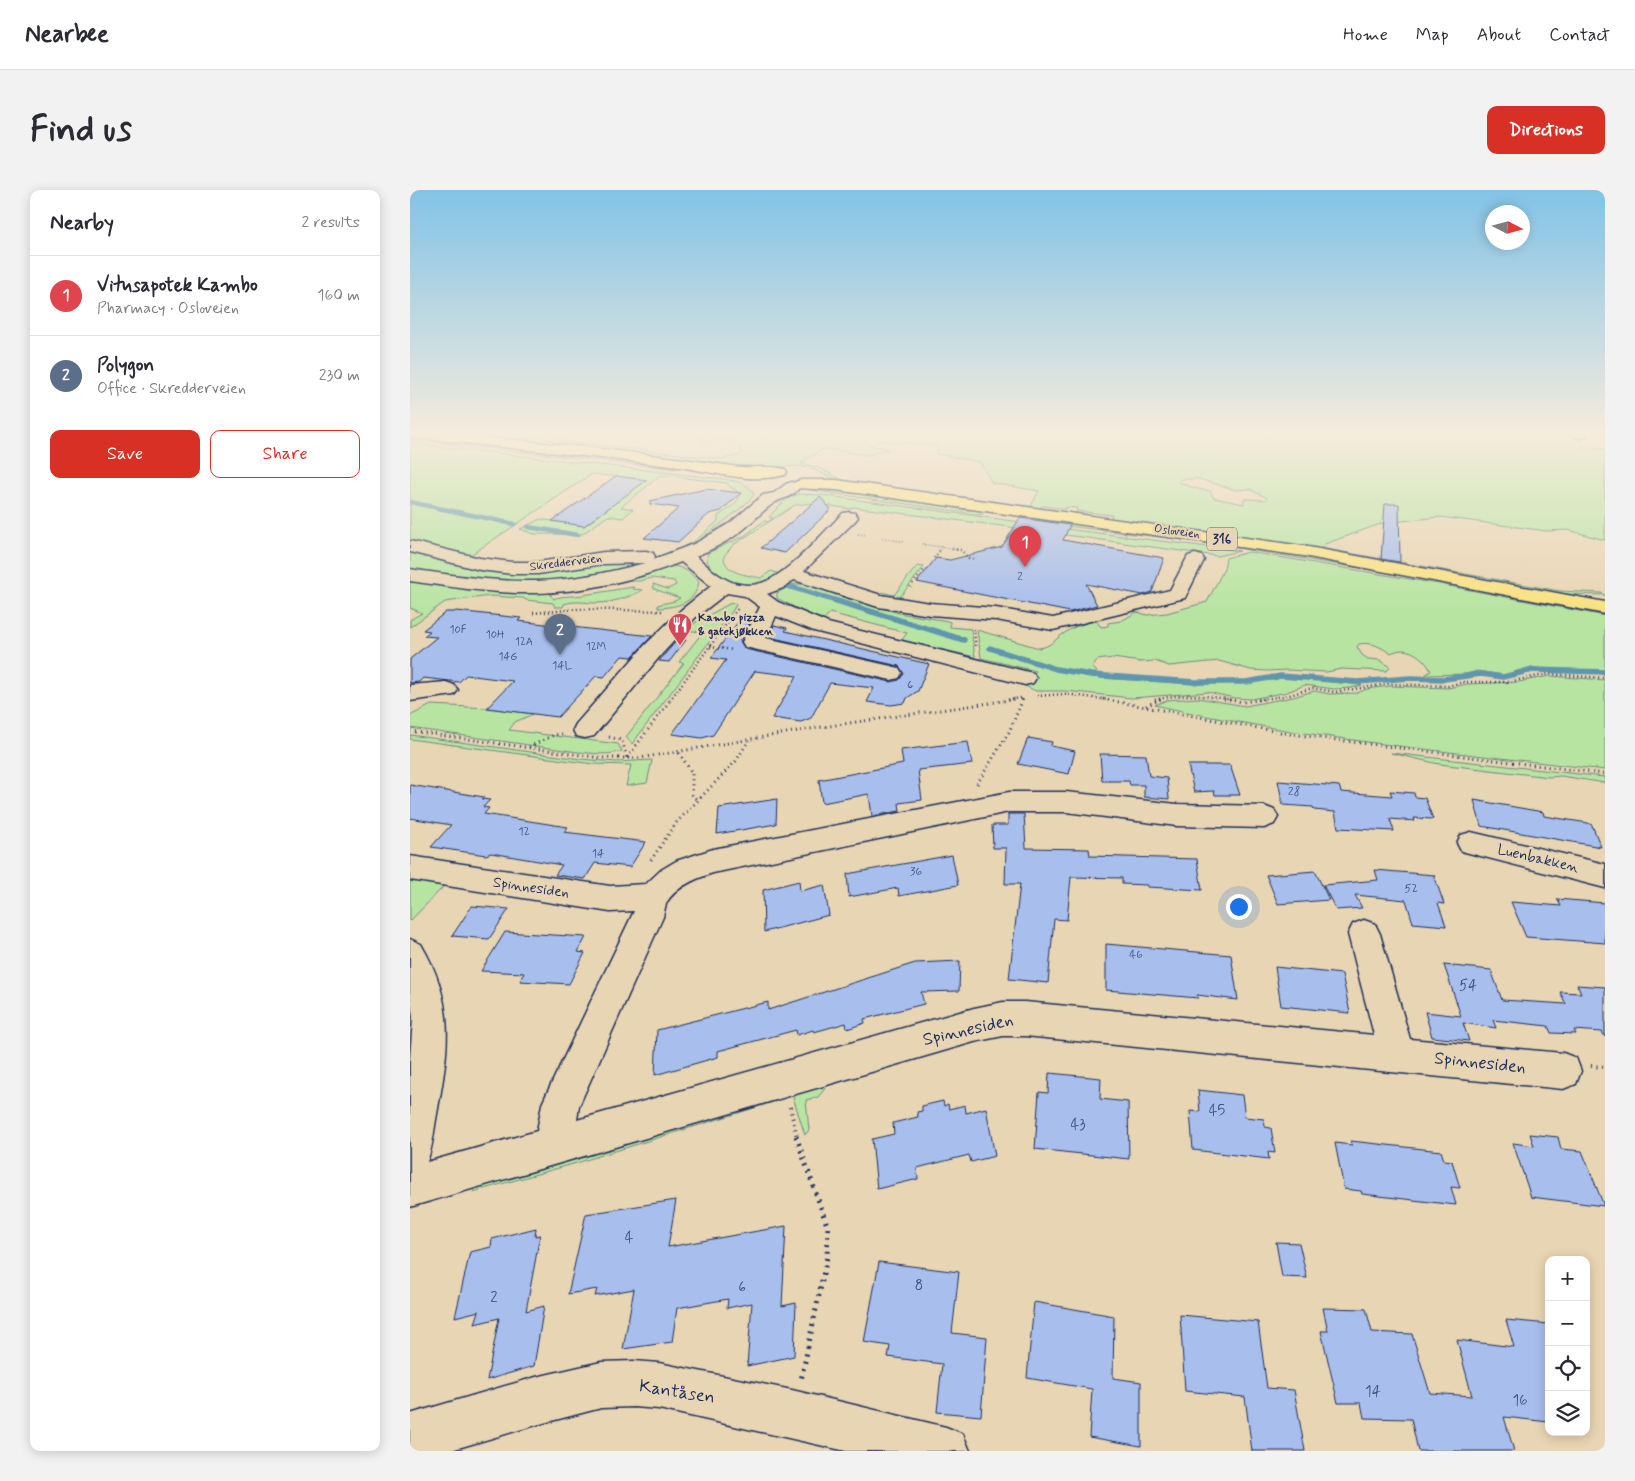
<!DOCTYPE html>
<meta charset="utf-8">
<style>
body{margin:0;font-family:Mynerve,sans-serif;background:#f2f2f3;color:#2b2b33}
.controls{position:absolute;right:15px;bottom:15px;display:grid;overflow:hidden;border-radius:10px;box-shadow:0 2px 12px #0003}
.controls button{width:45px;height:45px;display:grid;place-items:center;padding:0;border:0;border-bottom:1px solid #e1e1e2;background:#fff;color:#2b2b33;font:25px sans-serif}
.compass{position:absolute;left:1075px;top:15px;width:45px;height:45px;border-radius:50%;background:#fff;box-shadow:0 2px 12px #0003;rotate:96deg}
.you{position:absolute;left:828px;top:716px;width:18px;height:18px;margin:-12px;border:4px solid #fff;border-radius:50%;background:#1a73e8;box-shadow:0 0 0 8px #1a73e833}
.badge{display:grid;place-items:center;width:32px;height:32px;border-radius:50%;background:#d93025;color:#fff;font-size:16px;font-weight:700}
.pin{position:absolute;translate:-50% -41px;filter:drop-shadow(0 1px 2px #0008)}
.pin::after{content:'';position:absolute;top:26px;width:18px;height:15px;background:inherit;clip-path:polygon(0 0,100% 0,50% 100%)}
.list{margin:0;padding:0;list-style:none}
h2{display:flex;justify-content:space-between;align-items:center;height:65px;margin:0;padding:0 20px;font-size:21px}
h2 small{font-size:16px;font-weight:400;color:#7c7c81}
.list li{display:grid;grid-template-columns:32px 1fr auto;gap:15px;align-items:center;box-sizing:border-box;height:80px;padding:0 20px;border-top:1px solid #e1e1e2}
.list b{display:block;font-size:19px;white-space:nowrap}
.list p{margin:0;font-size:16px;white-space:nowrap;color:#7c7c81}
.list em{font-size:16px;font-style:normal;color:#7c7c81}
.actions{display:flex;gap:10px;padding:15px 20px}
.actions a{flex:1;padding:11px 0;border:1px solid #d93025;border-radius:10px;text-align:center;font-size:18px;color:#d93025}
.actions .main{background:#d93025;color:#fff}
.icon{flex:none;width:28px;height:28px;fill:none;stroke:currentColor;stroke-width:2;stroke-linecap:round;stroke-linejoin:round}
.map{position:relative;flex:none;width:1195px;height:1261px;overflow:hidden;border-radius:10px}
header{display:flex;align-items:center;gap:30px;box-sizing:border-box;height:70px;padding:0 25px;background:#fff;border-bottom:1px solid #e1e1e2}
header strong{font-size:24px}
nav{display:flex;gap:28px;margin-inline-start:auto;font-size:18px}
.intro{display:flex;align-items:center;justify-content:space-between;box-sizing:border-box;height:120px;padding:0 30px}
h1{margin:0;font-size:35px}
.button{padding:12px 22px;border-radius:10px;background:#d93025;color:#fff;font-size:18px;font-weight:700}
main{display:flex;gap:30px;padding:0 30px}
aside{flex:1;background:#fff;border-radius:10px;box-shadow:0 2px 12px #0003}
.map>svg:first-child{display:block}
.green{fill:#b8e4a2;stroke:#6a8a80;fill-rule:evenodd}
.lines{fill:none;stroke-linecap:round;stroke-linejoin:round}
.stream-far1{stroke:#5e96ae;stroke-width:4.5}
.stream{stroke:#5e96ae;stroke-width:5.5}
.building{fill:#a8beec;stroke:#1b2f5e}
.minor-casing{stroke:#1b2f5e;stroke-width:3}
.major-casing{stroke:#1b2f5e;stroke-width:3}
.path-far4{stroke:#1b2f5e;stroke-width:2;stroke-dasharray:0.5 2.5;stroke-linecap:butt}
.path-far3{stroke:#1b2f5e;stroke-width:2.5;stroke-dasharray:1 3;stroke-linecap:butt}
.path-far2{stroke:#1b2f5e;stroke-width:3;stroke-dasharray:1 4;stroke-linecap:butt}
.path-far1{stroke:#1b2f5e;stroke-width:4;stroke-dasharray:1 4.5;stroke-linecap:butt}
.path{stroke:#1b2f5e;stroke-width:5;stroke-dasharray:2 5.5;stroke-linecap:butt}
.minor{fill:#e8d5b3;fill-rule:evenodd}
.major{fill:#f9e181;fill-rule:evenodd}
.labels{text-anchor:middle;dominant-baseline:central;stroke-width:5;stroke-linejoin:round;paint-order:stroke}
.far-number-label{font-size:11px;fill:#3e5382}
.far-street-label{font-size:12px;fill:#1b2f5e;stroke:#e8d5b3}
.far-poi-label{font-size:12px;font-weight:bold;fill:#1b2f5e;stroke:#e8d5b3;text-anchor:start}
.number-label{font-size:12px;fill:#3e5382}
.shield{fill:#e8d5b3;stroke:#586178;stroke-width:1}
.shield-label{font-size:14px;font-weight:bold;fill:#1b2f5e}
.street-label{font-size:15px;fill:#1b2f5e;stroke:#e8d5b3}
.near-number-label{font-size:15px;fill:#3e5382}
.near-street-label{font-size:18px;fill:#1b2f5e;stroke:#e8d5b3}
</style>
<header>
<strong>Nearbee</strong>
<nav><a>Home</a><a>Map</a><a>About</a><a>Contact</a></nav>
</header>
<div class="intro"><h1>Find us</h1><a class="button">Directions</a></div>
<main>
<aside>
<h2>Nearby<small>2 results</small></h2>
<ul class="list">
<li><span class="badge" style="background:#e0444e">1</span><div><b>Vitusapotek Kambo</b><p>Pharmacy · Osloveien</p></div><em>160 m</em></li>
<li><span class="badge" style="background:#5c6f8a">2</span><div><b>Polygon</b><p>Office · Skredderveien</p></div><em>230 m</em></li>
</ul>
<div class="actions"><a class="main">Save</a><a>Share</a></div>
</aside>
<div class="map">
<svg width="1195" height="1261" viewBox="0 0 1195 1261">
<rect width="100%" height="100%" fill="#e8d5b3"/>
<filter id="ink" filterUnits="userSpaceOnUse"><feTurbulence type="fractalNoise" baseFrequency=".02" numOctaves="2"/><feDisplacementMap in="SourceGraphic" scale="10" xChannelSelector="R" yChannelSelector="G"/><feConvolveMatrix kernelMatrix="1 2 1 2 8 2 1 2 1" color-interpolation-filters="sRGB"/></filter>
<g filter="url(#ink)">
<g class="green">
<path d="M39 242H76L312 269 327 266 332 263 328 253 314 251 292 252 291 246 268 243 253 246 227 242H1162L1166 244 1175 257 1195 259V350L1158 340 1137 341 1030 327 973 333 915 354 911 358 1150 401 1191 403 1195 405 1151 404 868 353 701 329 702 325 666 321 667 318 657 317 656 319 633 316 629 319 620 318 629 301 582 293 570 272 527 264 528 256 470 251 459 255 478 259 459 265 413 259 391 273 409 278 433 290 465 297 422 288 405 280 390 276 346 278 37 243ZM771 289H789L826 300 840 299 857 308 855 310 837 309H834V314L804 308 800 301C789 300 780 297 769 292Z"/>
<path d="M0 247 228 272 266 279 0 250Z"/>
<path d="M0 253 313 289C325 291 338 292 344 304 340 314 303 339 292 348L293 350 279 356H274L285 351 308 331V326C317 320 327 314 331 304L319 296 317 293 251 285 211 317 223 319 213 328 198 326 172 344H124L110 339 130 329 174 336 236 290 182 284 59 366 0 350Z"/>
<path d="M400 300 458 304 530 314 553 320H575L572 325Z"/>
<path d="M390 304 411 305 618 333 615 339 443 317 441 319 402 313 385 315 323 355 314 366C314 384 338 385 351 388L361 381 367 383C356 407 289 389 298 363L334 346 354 331 358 332 363 328 359 327C369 316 376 307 390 304Z"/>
<path d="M632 328 880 364 997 386 790 352 631 333Z"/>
<path d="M656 339 830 361 807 366 620 340Z"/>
<path d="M0 360 54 374 230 373 227 375C209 380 190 385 171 388 113 395 57 388 0 380Z"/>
<path d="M839 362 1029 394 1195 426V480L1144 481 1121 477 1093 485 1067 481 1056 484 1015 485 1021 481C1016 471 1005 460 992 460 988 460 984 462 980 463 969 456 962 452 949 454L947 457 952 465 958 469 970 470 980 477 977 481 931 479 917 482 877 480 857 481 841 480 809 471 759 476 745 471 731 472 703 468 687 470 682 477 687 482 689 488 785 494 841 493 843 491 864 490 873 487 952 495 941 498 924 499 895 495 877 502 841 509 824 508 798 502 722 508 655 501H626L615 496 626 481 571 468 567 440 629 458C641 457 646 448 656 442 665 436 675 433 686 431L691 437 698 436V433L711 431 727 422 737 425 757 423 797 412 814 379 816 368Z"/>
<path d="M262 376C274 377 281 383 289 392 285 414 266 417 248 418V415C255 412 264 413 270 408L244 399 243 394 258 399 266 395 264 391 242 388 229 391H221L222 388H220Z"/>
<path d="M507 376 514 377 488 409 469 405 471 402 484 405Z"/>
<path d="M0 390 146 402 140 405 144 409C152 405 162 407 172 405 189 403 207 399 224 397L223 399 233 400C220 407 202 413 187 413 175 413 166 410 154 414L153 417H145L143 413 116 410 113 408 80 406 35 412 0 437V430L12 423 0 418Z"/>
<path d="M384 394H395L432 407 489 423 538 431 540 432V437L561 439 565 467 492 450 497 443 420 423 414 429 403 427 367 408V403Z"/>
<path d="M324 413 326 415 321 423 222 554 216 547 270 478 274 473 269 472 293 442 272 440 319 414Z"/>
<path d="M1140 486 1195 490V580C1045 562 893 549 745 515L757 510 788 508 835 516 883 507 904 501 920 504 947 503 957 499 980 496 1038 498 1057 494 1108 492Z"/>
<path d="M21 515 77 518 123 524 105 532 99 540 208 554 212 561C198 566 182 563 168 562L0 538V526Z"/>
<path d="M0 545 170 569 206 572 242 570 237 593 216 596 221 575 183 574 0 549Z"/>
<path d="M981 563 1195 587V593L1151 586 1139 587 1029 574Z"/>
<path d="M0 686 37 693 0 731Z"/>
<path d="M516 865 417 896 408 907 396 910 399 940 395 945 382 904Z"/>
<path d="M366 906 367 911 163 974 63 1002 66 997Z"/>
</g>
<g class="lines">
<g class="stream-far1">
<path d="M0 312 104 334"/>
<path d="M118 337 168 345"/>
</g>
<g class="stream">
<path d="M378 396 554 450"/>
<path d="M580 458 646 479 681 485 785 492H836L871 486 947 492 1000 488 1034 489 1071 484 1093 487 1123 480 1195 482"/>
</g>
</g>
<g class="building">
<path d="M206 286 237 290 174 336 142 331Z"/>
<path d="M296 299 331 303 311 321 299 324 268 352 234 348 269 318 240 314V311Z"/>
<path d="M410 307 421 319 375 363 351 358Z"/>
<path d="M975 314H989L990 372 971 369Z"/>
<path d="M610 328 660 335 653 350 754 368 742 402 733 405 676 394 687 415 660 422 507 392 526 368 540 370 592 357Z"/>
<path d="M46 421 111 428 108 431 242 446 222 467 212 466 194 487 186 486 148 527 77 518 103 491 56 485 49 492 13 488 9 492 0 493V469L27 447 14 446 20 441 13 440 36 422H44Z"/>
<path d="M331 428 341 430 330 451 335 459 481 492 489 490 494 484 489 476 359 447 364 435 377 438 375 441 519 474 508 501 497 508 495 513 481 515 457 512 464 498 420 493 401 528 391 532 362 528 387 486 345 481 303 545 292 548 262 544 316 470 301 468Z"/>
<path d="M268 449 276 450 259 472 249 471Z"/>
<path d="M618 548 642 552 641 556 665 561 659 584 608 574Z"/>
<path d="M558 552 562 574 508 580 512 610 489 613 490 621 462 626 459 604 412 613 409 590 493 574 491 560Z"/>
<path d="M690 564 736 565 739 586 757 588 759 609 734 607V595H720L719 591H692Z"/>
<path d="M778 575H820L830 605H805L804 601 784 602Z"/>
<path d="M868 591 929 596 931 602 982 606 980 601 1004 603 1005 607 1015 608 1023 629 1004 628 1005 631 980 629 984 641 928 638 925 622 904 620 903 617 873 615Z"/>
<path d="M0 595 74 607 72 609 80 610 73 617 79 618 74 624 158 637 154 642 236 652 220 677 185 673 175 689 145 685 152 675 81 663 76 665 21 657 41 635 0 628Z"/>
<path d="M367 609 366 634 307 644 309 618Z"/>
<path d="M1064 610 1133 622 1134 626 1178 633 1182 635 1191 657 1071 636Z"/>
<path d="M598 624H614L616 658 679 659 680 666 787 669 792 700 737 697V695L712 694V688L661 687 657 730 644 729 638 793 599 789 610 694H595L596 658H583L582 635H598Z"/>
<path d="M542 665 548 695 489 706 488 698 439 707 437 684Z"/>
<path d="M965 680 1024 685 1034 714 1028 713 1036 736 1003 733 996 710 945 705 952 718 926 720 913 695 968 690Z"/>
<path d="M905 681 919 710 868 714 856 685Z"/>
<path d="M389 691 390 701 414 695 419 725 354 742 353 700Z"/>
<path d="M1147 709 1195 713V753L1116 747 1101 712 1151 716Z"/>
<path d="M62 716 99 719 79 749 42 746Z"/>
<path d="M95 742 176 747 168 762 175 763 159 794 110 791 114 783 71 781Z"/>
<path d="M696 754 821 765 828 810 787 805 788 808 696 800Z"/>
<path d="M550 771 549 801 511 802 514 814 454 829 455 833 437 839 436 833 404 842 403 840 387 845 386 840 308 861V867L245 885 247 840 358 812V820L505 773Z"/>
<path d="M1034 775 1081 780 1092 810 1156 814 1150 802 1171 803 1167 795 1195 797V847L1192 842 1164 840 1166 844 1141 843 1138 836 1083 830 1086 838 1053 833 1059 851 1022 847 1015 822 1051 826Z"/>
<path d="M865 777 932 784 940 823 871 816Z"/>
<path d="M639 883 691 888 690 909 718 912 719 969 625 959 629 902 638 903Z"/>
<path d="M788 900 832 905 835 927 854 929 855 937 861 938 865 963 858 962 859 969 783 960 780 921 790 922Z"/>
<path d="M533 911 534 916 538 914 539 919 555 915 556 923 576 918 585 966 561 972 559 965 507 978 508 989 467 999 462 949 484 944 483 933 508 927 507 922 512 921V916Z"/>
<path d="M1120 944 1148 947 1151 959 1172 961 1194 1016 1121 1007 1103 953 1124 956Z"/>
<path d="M941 951 1031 961 1034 970 1042 971 1050 998 1041 997 1046 1015 952 1004 951 1001 934 999 925 953 942 955Z"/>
<path d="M266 1010 258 1057 376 1036 372 1116 386 1113 384 1166 337 1176 342 1113 317 1118 318 1109 267 1118 262 1152 213 1159 224 1099 185 1106 187 1099 158 1104 176 1024Z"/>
<path d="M126 1038 125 1046 130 1045 116 1121 134 1116 124 1176 77 1190 89 1128 65 1134 69 1121 45 1127 60 1062 81 1057 82 1049Z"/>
<path d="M866 1052 889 1053 897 1088 872 1087Z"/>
<path d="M469 1072 549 1082 542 1143 577 1147 571 1226 527 1222 532 1174 478 1167 480 1156 454 1152Z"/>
<path d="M624 1112 704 1126 703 1188 731 1192V1256L679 1247 682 1199 617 1188Z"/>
<path d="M913 1118 956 1119 962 1142 1002 1144 1020 1203 1062 1206 1047 1150 1104 1157 1096 1130 1139 1134V1232L1094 1227 1104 1261H1008L1001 1229 954 1228 951 1213H928L911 1141H918Z"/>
<path d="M770 1125 848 1132 857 1198 884 1200 895 1261H842L835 1207 775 1201Z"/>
</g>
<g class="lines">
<defs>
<g id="minor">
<path d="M1160 242H1176L1177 244 1175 247C1169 249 1164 248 1160 242Z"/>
<path d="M382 292 388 294 390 297C382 308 374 307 364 313 353 320 344 331 334 339 321 350 303 359 286 366 297 376 310 388 324 393 332 395 343 396 351 393 375 387 414 342 433 323L439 322 445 323 448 327 445 331 394 381 471 405 520 413 586 418 643 428 760 400 778 366 785 364 792 366 794 370 775 408 643 440 586 430 520 425 468 417 384 390 373 398 357 404 368 412 418 433 623 483 626 488 623 493 615 495 404 441 366 426 356 448 481 476 489 478 492 483 489 488 481 490 335 457 332 452 350 417 335 406 317 403 285 428 251 465 184 546 175 548 166 546 163 540 166 534 235 455 271 420 301 396 271 372C225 390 175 402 126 403 84 404 42 397 0 391V379C42 385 83 392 126 391 161 390 197 383 231 374L235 373 194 374 128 384H102L70 380 0 362V351L70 368 102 372H128L194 362 236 361 243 363 245 367 244 369 286 353 320 333 353 305 364 303 376 294Z"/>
<path d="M36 492 44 495 48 500 44 505 0 511V495Z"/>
<path d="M599 602H656L767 614 854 616 864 620 868 627 864 634 854 638 767 636 656 622H599L303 683C287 688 267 696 257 712 255 716 254 722 253 727L169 916 167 930 564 818 593 812H615L964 845 938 744 943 734 954 730 965 734 970 744 1000 849 1153 863 1166 868 1171 881 1166 894 1153 899 615 846H593L564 852 0 1017V869L3 828 0 804V749L11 754C46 813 39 859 27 924 24 939 23 957 17 972L127 941 132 914 138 901 224 721 200 722 0 690V666L200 696 236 694 251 680 266 671 303 659Z"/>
<path d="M1061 642 1195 674V698L1051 661 1047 653 1051 645Z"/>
<path d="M224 1171 249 1173 382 1200 536 1237 553 1244 560 1261H436L249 1219 224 1217 191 1218 126 1235 38 1261H0V1224L126 1187 191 1172Z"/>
</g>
<g id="major">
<path d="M0 242H31C128 253 225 261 322 276 339 279 358 275 375 279L377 282 375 285C340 294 303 282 269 277 179 266 90 257 0 247Z"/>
<path d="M391 290H426L893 356 1195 412V424L893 366 426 300 385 298 383 295 385 292Z"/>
</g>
</defs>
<use href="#minor" class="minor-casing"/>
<use href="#major" class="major-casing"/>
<g class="path-far4">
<path d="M448 344 456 345"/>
<path d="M472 348 495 352"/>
<path d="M613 352 618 345"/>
<path d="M512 354 550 360"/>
<path d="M530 360 532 357"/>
</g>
<g class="path-far3">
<path d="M542 359 551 360 559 369 566 368"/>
<path d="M524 368 531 359"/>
<path d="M500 397 514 380"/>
<path d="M123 423 168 419 252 421"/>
<path d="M564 439 566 458"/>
<path d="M300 457 323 460"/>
<path d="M627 506 655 504 699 510"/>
<path d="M260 510 329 417"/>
<path d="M598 510 611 508"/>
<path d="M612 510 613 508"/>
<path d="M745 510C770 503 797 505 821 510"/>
<path d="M848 510 880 505 902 498 925 502 978 494 1038 496 1054 492H1097L1139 484 1195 488"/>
</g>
<g class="path-far2">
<path d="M693 509 880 544 1195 584"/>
<path d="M814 509 833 512 856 509"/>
<path d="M736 516 751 509"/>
<path d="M0 541 192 568H230L412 537 607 509"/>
<path d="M199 547 212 550 217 568"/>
<path d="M119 557 144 545 152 544"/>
<path d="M269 563 282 583V605L287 610"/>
<path d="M217 568 261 509"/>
<path d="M567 594 599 542 613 509"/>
<path d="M241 670 266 633 326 571 339 550"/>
</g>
<g class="path-far1">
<path d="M1181 876 1195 877"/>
<path d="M380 917 387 947"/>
</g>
<path class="path" d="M386 946 418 1038 417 1067 391 1190"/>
<use href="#minor" class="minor"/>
<use href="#major" class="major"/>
</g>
</g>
<linearGradient id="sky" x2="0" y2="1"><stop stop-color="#82c3e6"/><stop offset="0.58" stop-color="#f5ecdd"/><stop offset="1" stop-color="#f5ecdd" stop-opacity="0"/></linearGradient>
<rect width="1195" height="419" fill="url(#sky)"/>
<defs>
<symbol id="restaurant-pin" viewBox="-11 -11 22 30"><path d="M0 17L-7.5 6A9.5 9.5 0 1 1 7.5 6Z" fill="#d1495b" stroke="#e8d5b3"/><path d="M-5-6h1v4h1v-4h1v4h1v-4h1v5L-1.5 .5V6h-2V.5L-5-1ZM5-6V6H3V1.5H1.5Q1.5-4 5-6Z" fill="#fff"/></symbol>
</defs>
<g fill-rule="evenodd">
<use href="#restaurant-pin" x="256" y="421" width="28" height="38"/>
</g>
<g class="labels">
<g class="far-number-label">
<text x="610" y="387">2</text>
<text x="48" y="440">10F</text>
<text x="85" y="445">10H</text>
<text x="114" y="452">12A</text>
<text x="186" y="457">12M</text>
<text x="98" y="467">14G</text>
</g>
<g class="far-street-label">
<text transform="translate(767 342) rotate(8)">Osloveien</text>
<text transform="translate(156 373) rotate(-7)">Skredderveien</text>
</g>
<g class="far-poi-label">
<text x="288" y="428">Kambo pizza<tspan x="288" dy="14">&amp; gatekjøkken</tspan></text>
</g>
<g class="number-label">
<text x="152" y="476">14L</text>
<text x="500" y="495">6</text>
<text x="884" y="602">28</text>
<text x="114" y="642">12</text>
<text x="188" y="664">14</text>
<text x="506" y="682">36</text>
<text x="1001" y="699">52</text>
<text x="726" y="765">46</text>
</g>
<rect class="shield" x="797" y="337.5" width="30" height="23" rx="4"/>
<g class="shield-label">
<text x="812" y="349">316</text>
</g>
<g class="street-label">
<text transform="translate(1128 669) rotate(13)">Luenbakken</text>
<text transform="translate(121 698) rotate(8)">Spinnesiden</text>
</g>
<g class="near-number-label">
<text x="1058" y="796">54</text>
<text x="807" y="921">45</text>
<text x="668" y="935">43</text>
<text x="219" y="1048">4</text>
<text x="509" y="1096">8</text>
<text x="332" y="1098">6</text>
<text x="84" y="1108">2</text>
<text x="963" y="1202">14</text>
<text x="1110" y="1211">16</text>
</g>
<g class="near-street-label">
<text transform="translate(558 840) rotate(-13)">Spinnesiden</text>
<text transform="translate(1070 873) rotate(6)">Spinnesiden</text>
<text transform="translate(267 1202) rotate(9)">Kantåsen</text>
</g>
</g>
</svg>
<div class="controls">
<button>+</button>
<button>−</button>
<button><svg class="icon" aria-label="locate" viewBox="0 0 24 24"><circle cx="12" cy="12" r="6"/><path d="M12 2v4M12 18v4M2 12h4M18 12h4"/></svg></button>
<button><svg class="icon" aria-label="layers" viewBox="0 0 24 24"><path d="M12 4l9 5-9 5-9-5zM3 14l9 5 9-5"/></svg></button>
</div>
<svg class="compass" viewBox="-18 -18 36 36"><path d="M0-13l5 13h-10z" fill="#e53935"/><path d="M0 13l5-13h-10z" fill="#7c7c81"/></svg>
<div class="you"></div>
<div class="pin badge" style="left:615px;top:377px;background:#e0444e">1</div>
<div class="pin badge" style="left:150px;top:465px;background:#5c6f8a">2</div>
</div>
</main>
